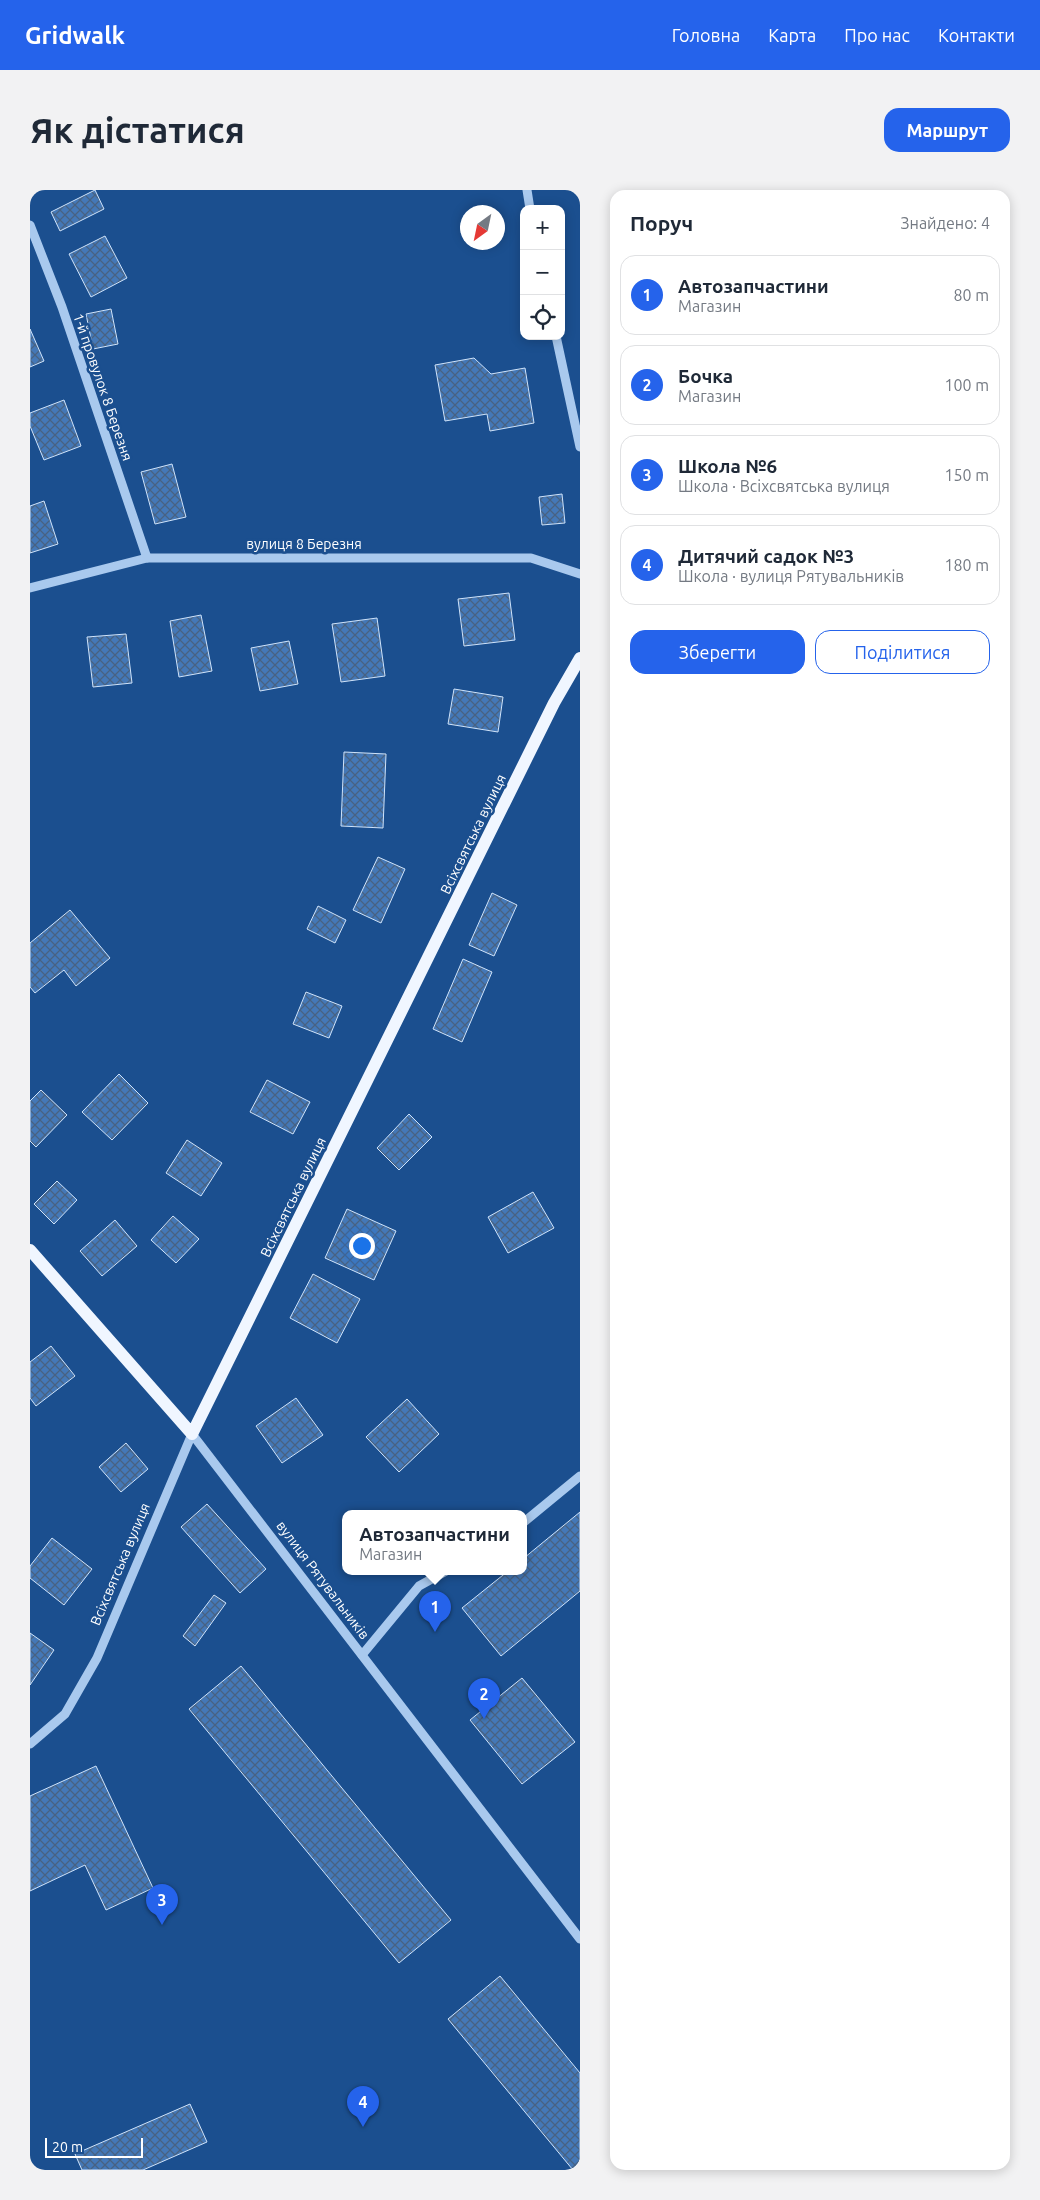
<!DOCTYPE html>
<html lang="uk">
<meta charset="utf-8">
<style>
body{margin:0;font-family:Ubuntu,sans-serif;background:#f2f2f3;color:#1f2937}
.controls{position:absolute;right:15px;top:15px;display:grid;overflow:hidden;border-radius:10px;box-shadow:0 2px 12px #0003}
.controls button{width:45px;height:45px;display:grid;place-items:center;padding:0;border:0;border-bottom:1px solid #e0e1e3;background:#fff;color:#1f2937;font:25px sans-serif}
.compass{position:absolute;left:430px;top:15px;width:45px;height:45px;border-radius:50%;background:#fff;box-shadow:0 2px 12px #0003;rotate:213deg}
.scale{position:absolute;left:15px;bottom:12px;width:98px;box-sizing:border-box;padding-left:5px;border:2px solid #fff;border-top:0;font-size:14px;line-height:18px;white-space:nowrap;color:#fff;-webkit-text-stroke:4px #1b4f8f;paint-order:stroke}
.you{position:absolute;left:331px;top:1055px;width:18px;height:18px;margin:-12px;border:4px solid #fff;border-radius:50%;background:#1a73e8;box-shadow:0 0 0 8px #1a73e833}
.badge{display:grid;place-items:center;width:32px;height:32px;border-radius:50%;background:#2563eb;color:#fff;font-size:16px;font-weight:700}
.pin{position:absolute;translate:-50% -41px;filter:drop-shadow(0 1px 2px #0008)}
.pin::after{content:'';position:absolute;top:26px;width:18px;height:15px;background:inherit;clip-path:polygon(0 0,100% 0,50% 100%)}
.popup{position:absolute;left:312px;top:1320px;width:185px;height:65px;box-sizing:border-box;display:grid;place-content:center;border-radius:10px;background:#fff;filter:drop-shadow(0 1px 4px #0005);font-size:16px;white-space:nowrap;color:#747a83}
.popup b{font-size:19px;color:#1f2937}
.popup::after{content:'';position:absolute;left:50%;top:100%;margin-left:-10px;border:10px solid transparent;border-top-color:#fff}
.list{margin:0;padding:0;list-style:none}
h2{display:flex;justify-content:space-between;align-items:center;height:65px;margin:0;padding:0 20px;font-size:21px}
h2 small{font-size:16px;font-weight:400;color:#747a83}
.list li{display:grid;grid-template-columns:32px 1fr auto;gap:15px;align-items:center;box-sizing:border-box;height:80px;margin:0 10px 10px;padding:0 10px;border:1px solid #e0e1e3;border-radius:15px}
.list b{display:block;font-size:19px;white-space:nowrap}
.list p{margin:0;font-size:16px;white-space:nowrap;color:#747a83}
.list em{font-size:16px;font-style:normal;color:#747a83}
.actions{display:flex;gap:10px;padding:15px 20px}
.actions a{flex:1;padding:11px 0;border:1px solid #2563eb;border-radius:15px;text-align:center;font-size:18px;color:#2563eb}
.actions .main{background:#2563eb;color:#fff}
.icon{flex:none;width:28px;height:28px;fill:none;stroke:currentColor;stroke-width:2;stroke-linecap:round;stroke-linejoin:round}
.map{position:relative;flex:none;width:550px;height:1980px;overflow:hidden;border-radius:15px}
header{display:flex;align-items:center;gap:30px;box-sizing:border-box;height:70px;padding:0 25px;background:#2563eb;color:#fff}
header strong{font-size:24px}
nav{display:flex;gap:28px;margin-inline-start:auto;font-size:18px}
.intro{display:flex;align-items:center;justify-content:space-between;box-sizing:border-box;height:120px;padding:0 30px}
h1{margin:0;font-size:35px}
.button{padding:12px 22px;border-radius:15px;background:#2563eb;color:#fff;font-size:18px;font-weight:700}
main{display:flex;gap:30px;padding:0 30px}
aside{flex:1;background:#fff;border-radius:15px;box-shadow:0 2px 12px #0003}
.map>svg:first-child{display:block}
.building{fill:url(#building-cross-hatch);stroke:#cfe3fa}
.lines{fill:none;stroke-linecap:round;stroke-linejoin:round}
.minor{stroke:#a9c9ee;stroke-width:9}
.major{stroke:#f0f6ff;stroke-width:12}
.labels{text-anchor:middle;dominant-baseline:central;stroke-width:5;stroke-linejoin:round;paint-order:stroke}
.street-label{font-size:14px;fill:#fff;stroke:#1b4f8f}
</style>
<header>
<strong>Gridwalk</strong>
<nav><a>Головна</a><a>Карта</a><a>Про нас</a><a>Контакти</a></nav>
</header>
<div class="intro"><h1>Як дістатися</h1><a class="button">Маршрут</a></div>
<main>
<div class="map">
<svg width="550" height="1980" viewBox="0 0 550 1980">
<defs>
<pattern id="building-cross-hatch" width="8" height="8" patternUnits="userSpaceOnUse" patternTransform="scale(1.25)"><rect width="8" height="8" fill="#4478b7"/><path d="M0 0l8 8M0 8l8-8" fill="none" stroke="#486282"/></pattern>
</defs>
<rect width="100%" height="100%" fill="#1b4f8f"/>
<g class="building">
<path d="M65 0 74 19 30 41 21 22Z"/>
<path d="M75 46 97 88 61 107 39 64Z"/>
<path d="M81 119 88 154 63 159 56 124Z"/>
<path d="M0 139 14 171 0 177Z"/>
<path d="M444 168 461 184 495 178 504 233 460 241 457 224 415 231 405 175Z"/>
<path d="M34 210 51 256 14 270 0 236V223Z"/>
<path d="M142 274 156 327 125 334 111 282Z"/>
<path d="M532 304 535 333 512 335 509 307Z"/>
<path d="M14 311 28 354 0 363V316Z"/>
<path d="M479 403 485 450 434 456 428 409Z"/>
<path d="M171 425 182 481 149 487 140 431Z"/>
<path d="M347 428 355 486 311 492 302 434Z"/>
<path d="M96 444 102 493 63 497 57 447Z"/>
<path d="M259 451 268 494 230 501 221 458Z"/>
<path d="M424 499 473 507 468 542 418 534Z"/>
<path d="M314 562 356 564 353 638 311 636Z"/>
<path d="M348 667 375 679 351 733 323 720Z"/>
<path d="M462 703 487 715 464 766 439 755Z"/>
<path d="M288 716 316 730 305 753 277 739Z"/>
<path d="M40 720 80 768 46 796 34 780 5 803 0 797V753Z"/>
<path d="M433 769 462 782 432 852 403 839Z"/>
<path d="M276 802 312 816 299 848 263 834Z"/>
<path d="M89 884 118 913 82 950 52 922Z"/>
<path d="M237 890 280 912 263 944 220 922Z"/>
<path d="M11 900 37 925 6 957 0 951V911Z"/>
<path d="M379 924 402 947 369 980 347 958Z"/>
<path d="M157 950 192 973 171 1006 136 983Z"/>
<path d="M27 991 47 1010 24 1034 4 1014Z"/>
<path d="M503 1002 524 1038 478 1063 458 1027Z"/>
<path d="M317 1019 366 1041 344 1090 295 1068Z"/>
<path d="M143 1026 169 1049 146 1073 121 1050Z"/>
<path d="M85 1030 107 1056 72 1086 50 1061Z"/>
<path d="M283 1084 330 1109 307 1153 260 1128Z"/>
<path d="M21 1156 45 1186 6 1216 0 1208V1172Z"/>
<path d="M266 1208 293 1245 252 1273 226 1236Z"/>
<path d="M377 1209 409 1244 369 1282 336 1247Z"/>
<path d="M96 1253 118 1279 91 1302 69 1277Z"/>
<path d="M177 1314 236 1379 210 1403 151 1337Z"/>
<path d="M550 1322V1401L471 1466 432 1418 478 1381H494V1368Z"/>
<path d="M22 1348 62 1379 34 1415 0 1388V1376Z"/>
<path d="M184 1405 196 1413 165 1456 153 1446Z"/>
<path d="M0 1443 24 1460 0 1495Z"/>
<path d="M211 1476 421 1730 369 1773 159 1519Z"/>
<path d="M492 1488 545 1552 492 1594 440 1530Z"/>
<path d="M66 1576 123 1698 76 1720 55 1675 0 1701V1606Z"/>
<path d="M470 1786 550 1883V1980H543L418 1829Z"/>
<path d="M160 1914 177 1952 113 1980H52L45 1964Z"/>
</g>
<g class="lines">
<g class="minor">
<path d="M497 0 500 19"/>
<path d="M0 35 32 117 117 368"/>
<path d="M526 146 550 257"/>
<path d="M0 398 117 368H501L550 384"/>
<path d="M494 1332 550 1286"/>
<path d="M332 1465 389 1396 416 1381"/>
<path d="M0 1554 35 1524 67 1468 162 1244 550 1749"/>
</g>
<path class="major" d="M0 1060 162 1244 524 513 550 468"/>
</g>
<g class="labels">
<g class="street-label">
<text transform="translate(73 197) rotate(71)">1-й провулок 8 Березня</text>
<text x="274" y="354">вулиця 8 Березня</text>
<text transform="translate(443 644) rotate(-64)">Всіхсвятська вулиця</text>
<text transform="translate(263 1007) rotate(-64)">Всіхсвятська вулиця</text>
<text transform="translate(90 1374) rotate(-67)">Всіхсвятська вулиця</text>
<text transform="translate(293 1390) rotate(53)">вулиця Рятувальників</text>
</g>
</g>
</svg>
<div class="controls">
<button>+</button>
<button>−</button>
<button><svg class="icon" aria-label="locate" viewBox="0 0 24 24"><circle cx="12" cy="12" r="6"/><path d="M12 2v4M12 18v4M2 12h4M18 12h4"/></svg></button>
</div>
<svg class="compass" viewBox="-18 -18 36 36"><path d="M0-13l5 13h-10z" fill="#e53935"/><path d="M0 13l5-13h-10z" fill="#747a83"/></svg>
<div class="scale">20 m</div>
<div class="you"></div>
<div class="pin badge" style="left:405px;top:1442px">1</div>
<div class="popup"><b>Автозапчастини</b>Магазин</div>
<div class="pin badge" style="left:454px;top:1529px">2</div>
<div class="pin badge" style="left:132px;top:1735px">3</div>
<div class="pin badge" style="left:333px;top:1937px">4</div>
</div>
<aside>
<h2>Поруч<small>Знайдено: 4</small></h2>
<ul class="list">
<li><span class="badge">1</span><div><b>Автозапчастини</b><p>Магазин</p></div><em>80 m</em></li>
<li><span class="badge">2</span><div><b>Бочка</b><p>Магазин</p></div><em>100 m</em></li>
<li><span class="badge">3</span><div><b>Школа №6</b><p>Школа · Всіхсвятська вулиця</p></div><em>150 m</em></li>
<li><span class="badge">4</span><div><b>Дитячий садок №3</b><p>Школа · вулиця Рятувальників</p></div><em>180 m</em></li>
</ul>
<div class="actions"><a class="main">Зберегти</a><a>Поділитися</a></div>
</aside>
</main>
